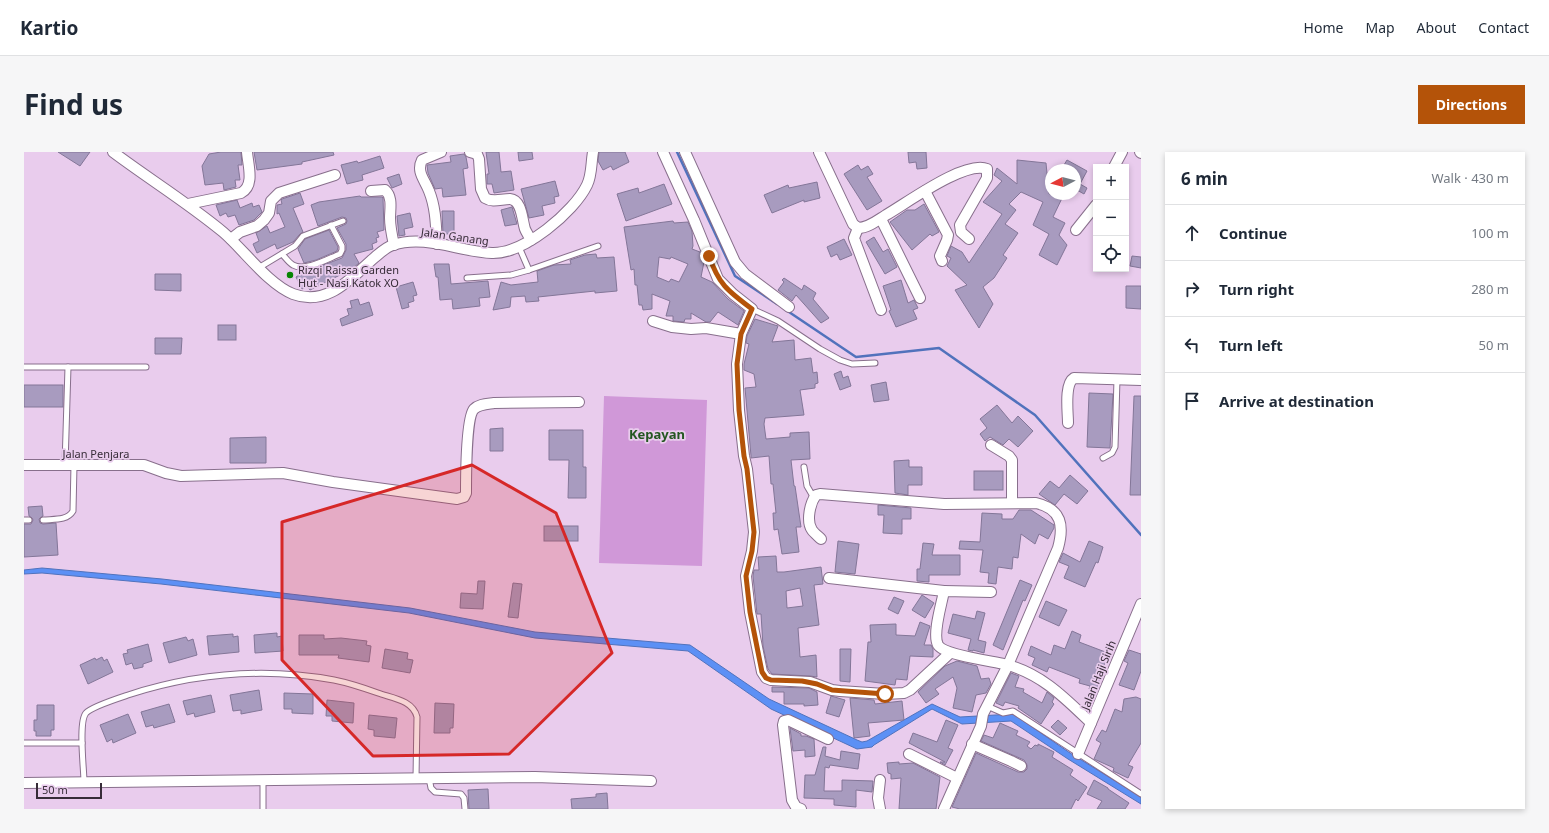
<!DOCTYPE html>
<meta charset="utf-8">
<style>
body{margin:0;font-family:"Noto Sans",sans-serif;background:#f6f6f7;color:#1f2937}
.controls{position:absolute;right:12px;top:12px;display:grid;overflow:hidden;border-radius:0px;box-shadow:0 2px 6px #0003}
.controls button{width:36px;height:36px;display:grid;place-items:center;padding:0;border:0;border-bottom:1px solid #e0e1e3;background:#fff;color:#1f2937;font:20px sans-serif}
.compass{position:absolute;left:1021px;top:12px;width:36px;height:36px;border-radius:50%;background:#fff;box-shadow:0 2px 6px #0003;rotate:263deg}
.scale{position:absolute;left:12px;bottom:10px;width:66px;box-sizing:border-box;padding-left:4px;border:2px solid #372c38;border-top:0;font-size:11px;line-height:14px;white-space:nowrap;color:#372c38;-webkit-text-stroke:3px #e9cced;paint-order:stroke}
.stop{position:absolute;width:12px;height:12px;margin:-9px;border:3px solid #b45309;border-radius:50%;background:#fff}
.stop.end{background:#b45309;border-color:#fff;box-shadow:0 1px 4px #0008}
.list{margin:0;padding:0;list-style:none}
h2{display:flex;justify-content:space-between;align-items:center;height:52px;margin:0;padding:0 16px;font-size:17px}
h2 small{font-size:13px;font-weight:400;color:#747a83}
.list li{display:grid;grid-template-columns:26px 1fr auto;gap:12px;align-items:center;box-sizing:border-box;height:56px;padding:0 16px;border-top:1px solid #e0e1e3}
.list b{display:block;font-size:15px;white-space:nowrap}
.list em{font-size:13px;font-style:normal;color:#747a83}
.icon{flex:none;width:22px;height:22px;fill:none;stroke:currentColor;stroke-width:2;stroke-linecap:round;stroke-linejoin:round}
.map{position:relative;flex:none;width:1117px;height:657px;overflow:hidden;border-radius:0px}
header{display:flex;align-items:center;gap:24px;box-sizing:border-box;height:56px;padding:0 20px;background:#fff;border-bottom:1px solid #e0e1e3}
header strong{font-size:19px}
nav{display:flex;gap:22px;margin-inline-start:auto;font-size:14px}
.intro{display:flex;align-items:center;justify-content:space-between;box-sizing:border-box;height:96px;padding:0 24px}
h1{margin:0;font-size:28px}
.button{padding:10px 18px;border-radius:0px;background:#b45309;color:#fff;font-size:14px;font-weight:700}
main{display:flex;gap:24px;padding:0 24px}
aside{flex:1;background:#fff;border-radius:0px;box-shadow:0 2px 6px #0003}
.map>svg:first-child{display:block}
.green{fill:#d098d8}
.water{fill:#5c90f5;stroke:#5172bc}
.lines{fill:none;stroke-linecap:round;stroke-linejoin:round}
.stream{stroke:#5172bc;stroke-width:2.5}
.building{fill:#a89bbf;stroke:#837698;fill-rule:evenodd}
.service-casing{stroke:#886f8c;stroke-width:7}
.minor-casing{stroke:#886f8c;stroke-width:12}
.service{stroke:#fff;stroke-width:5}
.minor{stroke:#fff;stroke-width:10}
.route{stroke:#b45309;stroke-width:5}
.marked{fill:#d62828;fill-opacity:0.2;stroke:#d62828;stroke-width:3;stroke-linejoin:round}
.poi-dot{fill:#078503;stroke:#e9cced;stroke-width:1.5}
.labels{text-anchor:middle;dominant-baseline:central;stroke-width:3.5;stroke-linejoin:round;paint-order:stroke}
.street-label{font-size:11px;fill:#372c38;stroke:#e9cced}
.poi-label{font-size:11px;fill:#372c38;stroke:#e9cced;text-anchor:start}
.quarter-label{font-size:13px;font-weight:bold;fill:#245721;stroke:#e9cced}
</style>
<header>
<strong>Kartio</strong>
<nav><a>Home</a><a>Map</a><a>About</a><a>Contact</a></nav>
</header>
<div class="intro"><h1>Find us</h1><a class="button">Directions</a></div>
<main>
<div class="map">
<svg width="1117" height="657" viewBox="0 0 1117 657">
<rect width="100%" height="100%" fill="#e9cced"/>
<path class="green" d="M580 244 683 248 678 414 575 411Z"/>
<path class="water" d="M18 416 138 427 386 456 511 480 666 493 745 547 833 588 838 590 843 589 908 552 936 565 989 562 1046 601 1117 645V652L1044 607 987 569 938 572 908 557 850 593 848 595 833 597 747 557 664 499 511 486 385 461 137 432 18 421 0 422V418Z"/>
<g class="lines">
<g class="stream">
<path d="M653 0 711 124 753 152"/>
<path d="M762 158 832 205 915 196 1011 263 1117 383"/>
</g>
</g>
<g class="building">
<path d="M34 0H66L56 14Z"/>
<path d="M197 0H217L218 13H214L216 28H211L212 35 200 38 199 31 181 33 178 14 185 2Z"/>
<path d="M230 0H309L310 3 278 10V12L233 18Z"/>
<path d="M462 0H475L477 20 487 19 490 38 470 41 468 32H463V22H465Z"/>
<path d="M494 0H508L509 7 495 9Z"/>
<path d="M575 0H601L605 10 589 18 587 14 579 18 574 9Z"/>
<path d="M884 0H902L903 16 893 17 892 10 885 11Z"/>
<path d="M440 2 442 5 444 16 439 17 442 43 419 45 418 36 411 37 404 21 403 13 427 10 426 4Z"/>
<path d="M356 4 360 16 338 23 339 28 323 32 317 13 333 9 334 11Z"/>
<path d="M993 8 1022 11 1025 42H1040L1029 65 1041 71 1035 83 1043 93 1033 113 1015 103 1025 82 1009 73 1019 50 997 40 985 52 992 58 981 72 994 81 979 103 983 106 970 126 959 135 969 152 955 176 931 138 943 133 923 114 927 106 923 104 927 94 938 100 945 111 978 62 959 50 978 29 970 23 973 16 993 32Z"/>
<path d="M1043 8 1063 19 1056 32 1063 36 1060 42 1053 38 1051 41V18H1037Z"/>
<path d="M834 13 837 18 844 14 849 22 843 25 858 49 843 58 820 22Z"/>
<path d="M375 22 378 32 368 36 363 26Z"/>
<path d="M531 29 535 44 530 45 531 51 518 54 520 63 505 66 497 37Z"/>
<path d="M793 30 796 46 780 50V48L748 61 740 43 764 33 765 36Z"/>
<path d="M640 32 648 52 602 69 593 42 614 36 615 41Z"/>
<path d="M276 41 280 52 269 56 279 80 276 82 269 90 253 97 251 92 233 101 229 92 235 89 232 81 243 74 246 81 261 75 255 61 253 62V53L258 52 257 48 258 47Z"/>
<path d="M336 44 337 45H358L359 46 360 78 353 80 355 85 352 86 353 90 348 92 349 97 330 102 335 111 328 117 286 138 283 134 278 137 272 125 283 118 294 115 318 106 322 98V92L313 76 322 72 323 69 322 66 318 65 294 74 287 53 295 50Z"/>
<path d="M213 48 216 56 228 51 229 55 235 53 238 60 230 68 215 73 211 63 204 65 202 61 196 64 192 53Z"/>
<path d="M900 52 915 80 908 84 906 82 888 98 866 70 883 58H891Z"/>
<path d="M488 55 493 72 481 74 477 58Z"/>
<path d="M418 59H430V82H419Z"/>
<path d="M386 61 389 75 380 77 381 83 375 84 373 64Z"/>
<path d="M649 69 650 71 664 70 668 79 669 94 668 97 676 100 677 105 680 110 677 125 688 130 704 147 720 159 714 173 694 160 686 170H682L667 161V167H661L660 170 649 169V164H642L646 149 628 142V157L619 158 618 153H615L613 133H611L610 117 607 118 600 75ZM635 105 646 107 647 105 664 112 655 130 647 127 645 130 633 125Z"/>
<path d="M305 78 314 95 313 99 292 108 280 111 274 97 281 87Z"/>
<path d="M850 85 859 100 864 97 873 115 861 122 842 90Z"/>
<path d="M820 87 828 103 816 108 813 102 807 105 803 95Z"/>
<path d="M572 102 573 106 590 105 593 139 571 141V139L514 145 515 149 502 150 501 144 487 145 486 155 469 158 477 130 487 133 514 130 513 119 530 113 547 112 546 108 561 103Z"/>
<path d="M1108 104 1117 105V116L1106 114Z"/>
<path d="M410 112H425L427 132 464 129 466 145 455 146 456 154 429 157 428 147 416 148 414 125H412Z"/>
<path d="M131 122H157V139L131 138Z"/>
<path d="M760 126 778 138 780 133 792 141 789 147 805 166 797 171 772 143 768 149 754 138 760 130 758 128Z"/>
<path d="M877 128 884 151 890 148 894 156 889 158 893 167 872 175 865 159 867 158 859 134Z"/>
<path d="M389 130 393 143 389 144 390 149 384 151 385 155 378 157 372 135Z"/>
<path d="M1102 134H1117V157L1102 156Z"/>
<path d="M334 147 336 153 345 150 349 163 318 174 316 167 325 163 323 157 328 156 326 149Z"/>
<path d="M731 167 754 174 748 190 770 188 771 208 787 206 789 221 793 220 794 231 791 232V236L776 238 780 263 741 266 740 272 742 287 766 285V281L785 280 786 307 767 308 770 334H771L777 375H772L775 400 758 402 754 377 750 378 749 361H752L749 332H747L745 304 727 306V304L721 236 732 235 730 222 720 218V212L725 192 722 191 723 184Z"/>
<rect x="194" y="173" width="18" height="15"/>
<path d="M131 186H158L157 202H131Z"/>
<path d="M817 219 819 226 824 224 827 234 816 238 810 222Z"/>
<path d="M862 230 865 248 850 250 847 233Z"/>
<rect x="0" y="233" width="39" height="22"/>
<path d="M1065 241 1089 242 1086 296 1063 295Z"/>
<path d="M1110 244H1117V343H1106Z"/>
<path d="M973 253 988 271 994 264 1009 279 994 295 985 287 979 293 966 285 961 289 956 282 963 276 956 267Z"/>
<path d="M479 276V299H466V277Z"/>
<path d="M525 278H559V315H562V346H544L545 308H525Z"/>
<path d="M242 285V311H206V286Z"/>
<path d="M885 308V315H898V333H884V343L871 341 870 309Z"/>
<rect x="950" y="319" width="29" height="19"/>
<path d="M1046 323 1064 339 1053 352 1040 342 1031 353 1015 342 1026 329 1035 336Z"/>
<path d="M854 353 887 356V367H878V382L859 381 860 363H854Z"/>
<path d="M18 354 19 364 15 367 16 371 19 372 32 371 34 403 0 405V372H7L9 368 8 366 5 364 4 355Z"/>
<path d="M995 358H1007L1030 373V376L1024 387 1015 382 1011 392 997 382 994 406 989 405 988 417 974 415 972 432 964 431 965 421 956 420 959 398 935 397 936 389 956 390 958 361 978 362V367H989Z"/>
<rect x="520" y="374" width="34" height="15"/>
<path d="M814 389 835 392 831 422 811 420Z"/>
<path d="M1065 389 1079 395 1074 411 1072 410 1061 435 1040 426 1045 414 1035 410 1039 401 1056 410Z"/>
<path d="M899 391 910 392 908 403H936V423H905V430L893 429V417H896Z"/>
<path d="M752 404 753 420H760L797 415 799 432 790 433 795 473 774 476 776 505 792 503 793 525 786 524 748 522 744 517 739 494 737 462H733L729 424 730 418H735L734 405ZM776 436 779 454 763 456 762 439Z"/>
<path d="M996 428 1008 433 1001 449 999 448 979 498 969 493Z"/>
<path d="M454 429H461L459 457 436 456 437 441 453 442Z"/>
<path d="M489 431 498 432 494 466 484 465Z"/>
<path d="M898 443 910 451 901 466 888 458Z"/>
<path d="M870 445 880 449 874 462 864 457Z"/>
<path d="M1022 449 1043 458 1035 474 1015 465Z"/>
<path d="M953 459 961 461 954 488 962 490 960 501 949 498V499L944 498 947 487 924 481 929 462 951 467Z"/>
<path d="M896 470 906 474 900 493H907L909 497V505L886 504 883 528 872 527 871 533 841 529 844 490H847L846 473 872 472V483L891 484Z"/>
<path d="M1048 479 1057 483 1055 490 1084 501 1072 538 1065 537 1066 534 1055 531 1056 527 1025 515 1023 520 1008 513 1011 506 1004 503 1007 494 1027 503 1030 493 1041 497Z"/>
<path d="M253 481V485L258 484 259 499 231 501 230 483Z"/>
<path d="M209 482V485L214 484 215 500 185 503 183 484Z"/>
<path d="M275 483H300V487L317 486 343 489 342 493 347 494 345 510 314 506 315 503H275Z"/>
<path d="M162 485 164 489 169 487 173 503 145 511 139 491Z"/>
<path d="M124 492 128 509 119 512V515L110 517 108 511 102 513 99 502 104 501 103 498Z"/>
<path d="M361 497 384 501 383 507 389 508 386 521 358 516Z"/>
<path d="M816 497H827L826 530 816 529Z"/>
<path d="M1105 498 1117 502V519L1110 538 1095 533 1104 511 1100 509Z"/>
<path d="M78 505 80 509 83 507 89 520 64 532 56 513 71 506 72 508Z"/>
<path d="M933 509 953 514 957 527 965 526 967 532 962 541 952 543 948 560 929 556 933 536 929 525 911 537 915 542 902 551 894 540 921 514Z"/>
<path d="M987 521 995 524 991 535 1000 537 999 540 1018 551 1023 540 1030 546 1028 550 1030 552 1017 572 994 556 995 554 981 550 979 554 972 551Z"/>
<path d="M748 535 785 536 793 540 794 553 780 554V552H760V540H748Z"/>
<path d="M235 538 238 558 217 562V558L209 559 206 543Z"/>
<path d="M260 541 289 542V562L268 561V557H260Z"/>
<path d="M187 543 191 560 171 565 170 561 163 563 159 549Z"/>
<path d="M807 544 821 548 815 565 802 561Z"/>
<path d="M1112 545 1117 547V591L1104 613 1109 615 1104 626 1089 619 1090 616 1070 607 1077 591 1072 588 1078 578 1082 580 1091 557 1098 560 1100 547Z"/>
<path d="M826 546 850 548 851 552 878 549 880 568 844 571 846 584 830 586Z"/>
<path d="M303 548 330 551 329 571 308 569V564H302Z"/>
<path d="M411 551 430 552 429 576H426V581H410Z"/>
<path d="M145 552 151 570 130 576 129 573 122 575 117 560Z"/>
<path d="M13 553H30V578H27V584H12V579H10V568H13Z"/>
<path d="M104 562 112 581 89 591 88 587 83 590 76 573Z"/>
<path d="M345 563 373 566 371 586 350 584V578L344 577Z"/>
<path d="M922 568 934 573 924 596 929 598 921 613 916 610H921L885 591 889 581 913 590Z"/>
<path d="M1034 568 1043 576 1036 583 1027 575Z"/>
<path d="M976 571 994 579 992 583 1006 590 1003 594 1007 597 1011 593 1014 594V592L1030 600 1028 605 1049 618 1046 623 1063 635 1054 649 1052 647 1047 657H936L928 655 952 601 994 620H1000L1003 617V613L1000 608 957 589 960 583 969 586Z"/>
<path d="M766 576 777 582V584H782L790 587 791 604 781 605V598L769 599Z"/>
<path d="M799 595H802L801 604 816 608 817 599 836 602 834 617 806 613 805 616 801 615 800 639H818V628L849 629 848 640 832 638V655L810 653V647L780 646 781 623H791Z"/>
<path d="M875 610V612L889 611 916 625 912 657H875L877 626 867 627V622L864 621 863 611Z"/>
<path d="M1070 628 1084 636V637L1105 651 1101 657H1073L1078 649 1063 642Z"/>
<path d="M464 637 465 657H445L444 638Z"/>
<path d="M583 641 584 657H548L547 647 572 645V642Z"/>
</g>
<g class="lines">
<defs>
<g id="service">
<path d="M495 95 505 118 574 94"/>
<path d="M258 102C261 105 265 111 269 113 281 120 305 106 316 102L318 98V94L307 73"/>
<path d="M236 115 271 94 279 84 319 69"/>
<path d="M443 126 487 123 505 118"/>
<path d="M728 157 754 169 796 197 816 208 828 212 851 211"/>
<path d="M0 215H122"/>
<path d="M1079 306 1088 301 1091 295 1093 227"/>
<path d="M41 313 44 215"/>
<path d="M780 315 783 334 790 346"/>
<path d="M0 368H5"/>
<path d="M19 368C30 367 43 369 49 359L50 313"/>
<path d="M963 554 979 561 989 559 1117 642"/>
<path d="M0 591H58"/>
<path d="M405 626 407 636 411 640 437 642 440 646 441 657"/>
<path d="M60 630C60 617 54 570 62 561 67 555 95 546 104 543 172 521 239 515 310 528 325 531 340 536 354 541 368 546 389 548 393 565L392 626"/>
<path d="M239 657V629"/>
</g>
<g id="minor">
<path d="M89 0C125 27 164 51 199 80 220 98 244 132 269 142 303 155 326 127 350 106 356 101 362 95 369 93 401 82 436 100 468 101 500 102 550 60 563 33 568 23 567 11 569 0"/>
<path d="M446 0 453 2 455 7 457 37 461 46C469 51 477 47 486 47 498 48 498 68 501 77 502 80 505 84 507 88"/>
<path d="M639 0 670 68 694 127 709 142 728 157 717 182 713 212 715 258 720 304 723 317 730 380 728 399 722 424 726 460 738 520 742 526 747 528 786 530 808 538 816 539 861 542 880 541 886 538 926 501"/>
<path d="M661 0 711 110 721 122 765 155"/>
<path d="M795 0 829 72 834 76C844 76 854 68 862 63 883 51 941 8 963 17V26L936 73 937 80 945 87"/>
<path d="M1116 0 1117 1"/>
<path d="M1090 15 1098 0"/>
<path d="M347 39 361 38C369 45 366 57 366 66 366 75 368 84 370 93"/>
<path d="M901 39 924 83 923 88 916 104 918 109"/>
<path d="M164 52 217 41C231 34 224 13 223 0"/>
<path d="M857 67 896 146"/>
<path d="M834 76 830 86 831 89 857 158"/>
<path d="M1052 78 1072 53"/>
<path d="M207 87 216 80 233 74 240 68 245 61 247 49 255 41 311 23"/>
<path d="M413 92C412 75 412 56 405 39 401 28 392 20 398 8L417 0"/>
<path d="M629 169 648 175 667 177 682 176 717 182"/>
<path d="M1044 271C1044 260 1040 232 1050 226L1117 228"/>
<path d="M967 293 985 304 988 308V351"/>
<path d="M0 313H120L142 321 157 324 259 321 309 330 433 347 440 345 442 341C442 327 442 265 450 257 455 252 463 252 470 251L555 250"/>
<path d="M797 387C794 384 790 381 788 378 782 369 786 351 792 343L796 342 920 352 1012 351C1038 357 1040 374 1034 396L984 513 959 562 957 574 920 657"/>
<path d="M805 426 920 439"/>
<path d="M967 440 920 439C918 451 908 482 914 493 920 503 967 509 980 512 1017 521 1041 546 1067 571"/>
<path d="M948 592 987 609 997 614"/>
<path d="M885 602 933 626"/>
<path d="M1054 602 1117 452"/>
<path d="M0 631 511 625 627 629"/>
<path d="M777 657 772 655 768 648 759 573 760 569 764 568 804 587"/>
<path d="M856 657 854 646 856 628"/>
</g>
</defs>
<use href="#service" class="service-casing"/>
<use href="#minor" class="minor-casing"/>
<use href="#service" class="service"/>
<use href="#minor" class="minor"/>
</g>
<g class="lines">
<path class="route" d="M685 104C695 133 704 139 728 157L717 182 713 212 715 258 720 304 723 317 730 380 728 399 722 424 726 460 738 520 742 526 747 528 778 529 793 532 808 538 861 542"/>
</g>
<path class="marked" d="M448 313 532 361 588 501 485 602 349 604 258 508V370Z"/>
<circle class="poi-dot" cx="266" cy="123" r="4"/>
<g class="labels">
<g class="street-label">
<text transform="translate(431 84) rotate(8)">Jalan Ganang</text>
<text x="72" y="301">Jalan Penjara</text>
<text transform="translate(1074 523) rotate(-68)">Jalan Haji Sirih</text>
</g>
<g class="poi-label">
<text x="274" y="117">Rizqi Raissa Garden<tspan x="274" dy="13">Hut - Nasi Katok XO</tspan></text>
</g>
<g class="quarter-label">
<text x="633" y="282">Kepayan</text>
</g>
</g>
</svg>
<div class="controls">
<button>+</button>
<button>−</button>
<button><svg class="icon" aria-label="locate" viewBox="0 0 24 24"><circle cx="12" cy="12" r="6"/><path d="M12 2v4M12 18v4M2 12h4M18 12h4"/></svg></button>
</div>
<svg class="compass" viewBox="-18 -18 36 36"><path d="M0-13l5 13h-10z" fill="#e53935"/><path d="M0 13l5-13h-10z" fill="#747a83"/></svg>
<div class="scale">50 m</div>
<div class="stop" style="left:861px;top:542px"></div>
<div class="stop end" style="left:685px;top:104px"></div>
</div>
<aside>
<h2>6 min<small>Walk · 430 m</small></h2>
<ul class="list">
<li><svg class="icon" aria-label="ahead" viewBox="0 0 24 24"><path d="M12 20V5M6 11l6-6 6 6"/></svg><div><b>Continue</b></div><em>100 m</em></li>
<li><svg class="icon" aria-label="right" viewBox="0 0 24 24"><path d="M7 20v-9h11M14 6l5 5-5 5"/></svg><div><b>Turn right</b></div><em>280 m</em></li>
<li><svg class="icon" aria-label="left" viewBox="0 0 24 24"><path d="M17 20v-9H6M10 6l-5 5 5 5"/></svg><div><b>Turn left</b></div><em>50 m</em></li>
<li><svg class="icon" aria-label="arrive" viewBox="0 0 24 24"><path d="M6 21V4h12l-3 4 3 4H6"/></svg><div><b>Arrive at destination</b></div></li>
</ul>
</aside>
</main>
